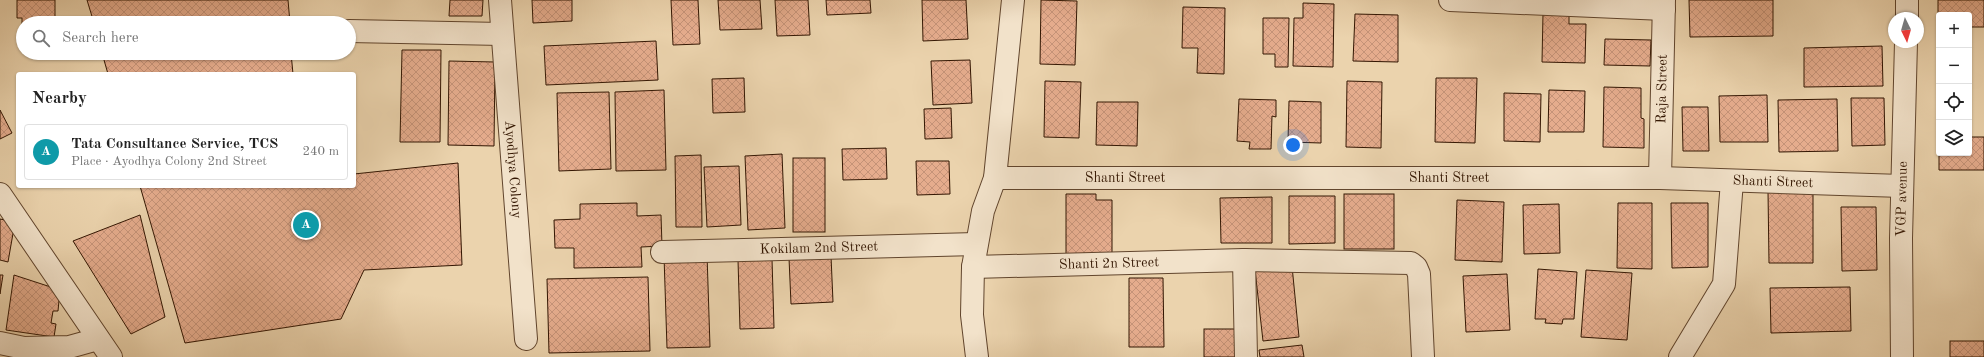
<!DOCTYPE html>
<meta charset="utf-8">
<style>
body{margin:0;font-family:"Old Standard TT",serif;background:#f2f2f2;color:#222}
.controls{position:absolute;right:12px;top:12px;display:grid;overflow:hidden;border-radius:4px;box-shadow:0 1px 3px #0004}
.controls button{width:36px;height:36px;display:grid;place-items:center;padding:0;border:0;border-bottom:1px solid #e0e0e0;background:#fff;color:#222;font:20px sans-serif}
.compass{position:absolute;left:1888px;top:12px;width:36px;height:36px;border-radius:50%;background:#fff;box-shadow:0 1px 3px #0004;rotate:175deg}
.you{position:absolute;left:1293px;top:145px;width:14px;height:14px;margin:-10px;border:3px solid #fff;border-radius:50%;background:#1a73e8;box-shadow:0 0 0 6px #1a73e833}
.badge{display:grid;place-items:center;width:26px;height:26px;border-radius:50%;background:#2563eb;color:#fff;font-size:13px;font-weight:700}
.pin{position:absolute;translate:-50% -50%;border:2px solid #fff;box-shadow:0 1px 4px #0006}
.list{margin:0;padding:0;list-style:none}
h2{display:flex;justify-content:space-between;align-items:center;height:52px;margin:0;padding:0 16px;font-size:17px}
h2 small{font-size:13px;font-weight:400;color:#767676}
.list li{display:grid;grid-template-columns:26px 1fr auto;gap:12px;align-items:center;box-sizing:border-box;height:56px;margin:0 8px 8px;padding:0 8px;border:1px solid #e0e0e0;border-radius:4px}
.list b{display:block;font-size:15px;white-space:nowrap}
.list p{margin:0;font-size:13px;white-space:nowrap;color:#767676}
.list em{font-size:13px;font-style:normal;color:#767676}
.icon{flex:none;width:22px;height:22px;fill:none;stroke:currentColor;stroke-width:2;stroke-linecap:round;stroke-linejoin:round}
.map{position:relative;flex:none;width:1984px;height:357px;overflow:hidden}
.search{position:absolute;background:#fff;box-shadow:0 1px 3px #0004;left:16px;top:16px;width:340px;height:44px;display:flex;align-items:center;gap:10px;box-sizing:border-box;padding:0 14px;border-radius:22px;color:#767676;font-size:15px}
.panel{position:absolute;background:#fff;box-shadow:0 1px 3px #0004;left:16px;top:72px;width:340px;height:116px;border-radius:4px}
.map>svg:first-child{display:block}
.building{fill:url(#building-cross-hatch);stroke:#331602}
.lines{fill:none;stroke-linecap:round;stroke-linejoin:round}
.minor-casing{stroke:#61452d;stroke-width:24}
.minor{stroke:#f2e2ca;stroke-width:22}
.labels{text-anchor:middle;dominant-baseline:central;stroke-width:3.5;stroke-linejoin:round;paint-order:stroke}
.street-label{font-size:14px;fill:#331602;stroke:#f2e2ca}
</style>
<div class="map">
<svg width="1984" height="357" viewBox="0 0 1984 357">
<defs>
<pattern id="building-cross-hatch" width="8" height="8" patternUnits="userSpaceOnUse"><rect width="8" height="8" fill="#e5ac8d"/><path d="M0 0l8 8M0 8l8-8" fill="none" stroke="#c59378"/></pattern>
</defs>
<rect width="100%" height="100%" fill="#ebd3ad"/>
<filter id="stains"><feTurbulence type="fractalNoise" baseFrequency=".005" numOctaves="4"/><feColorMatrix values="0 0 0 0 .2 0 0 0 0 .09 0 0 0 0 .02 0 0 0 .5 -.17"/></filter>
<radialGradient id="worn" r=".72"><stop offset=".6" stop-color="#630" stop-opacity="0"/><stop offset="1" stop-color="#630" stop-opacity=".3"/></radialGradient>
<g class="building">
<path d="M17 0H55V18H47V23H23V45H22V18H17Z"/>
<path d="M87 0H288L290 23H94Z"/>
<path d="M450 0H483L482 16H449Z"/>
<path d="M532 0H572V21L533 23Z"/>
<path d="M671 0H698L700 44 673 45Z"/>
<path d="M718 0H760L762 29 720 30Z"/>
<path d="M775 0H808L810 35 777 36Z"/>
<path d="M826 0H870L871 13 827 15Z"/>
<path d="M922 0H966L968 39 923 41Z"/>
<path d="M1041 0 1077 1 1075 65 1040 64Z"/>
<path d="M1689 0H1773V36L1690 37Z"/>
<path d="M1938 0H1984V27H1969V15H1939L1938 27Z"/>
<path d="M1303 3 1334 4 1333 67 1293 66 1294 18H1303Z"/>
<path d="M1183 7 1225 8 1224 74 1197 73 1198 48H1182Z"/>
<path d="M1543 13H1569V24H1586L1585 63 1542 62Z"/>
<path d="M1355 14 1398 15V62L1353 61Z"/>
<path d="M1263 18H1289L1288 67H1275V54H1263Z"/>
<path d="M1605 39 1651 40 1650 66 1604 65Z"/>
<path d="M656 41 658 80 546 85 544 46Z"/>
<path d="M1882 46 1883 86 1804 87V48Z"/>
<path d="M402 50H441L440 142H400Z"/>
<path d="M102 53H291L293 74H108Z"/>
<path d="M970 60 972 103 933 105 931 61Z"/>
<path d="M449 61 495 62 494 146 448 145Z"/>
<path d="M744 78 745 112 713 113 712 79Z"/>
<path d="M1436 78H1477L1475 143 1435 142Z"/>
<path d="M1045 81 1081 82 1079 138 1044 137Z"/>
<path d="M1347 81 1382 82 1381 148 1346 147Z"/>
<path d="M1604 87 1641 88V118L1644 119V148L1603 147Z"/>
<path d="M664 90 666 170 616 171 615 92Z"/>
<path d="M1549 90 1585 91 1584 132H1548Z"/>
<path d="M609 92 611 169 559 171 557 93Z"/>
<path d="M1504 93 1541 94 1540 142 1504 141Z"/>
<path d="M1767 95 1768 142H1720L1719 96Z"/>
<path d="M1851 98H1884L1885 145 1852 146Z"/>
<path d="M1239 99 1276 100V117L1272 116 1271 149H1249L1250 142 1237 141Z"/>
<path d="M1837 99 1838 151 1779 152 1778 100Z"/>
<path d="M1289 101 1321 102V143L1288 142Z"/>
<path d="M1097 102H1138L1137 146 1096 145Z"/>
<path d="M1682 107H1708L1709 151H1683Z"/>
<path d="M951 108 952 138 925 139 924 109Z"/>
<path d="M0 110 12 133 0 139Z"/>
<path d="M1939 137V153H1969V137H1984V170H1939Z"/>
<path d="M886 148 887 179 843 180 842 149Z"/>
<path d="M782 154 785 228 748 230 745 156Z"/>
<path d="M701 155 702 227H676L675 156Z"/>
<rect x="793" y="158" width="32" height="74"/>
<path d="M916 161H949L950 194 917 195Z"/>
<path d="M458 163 462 265 364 270 341 319 185 343 140 186H354V174Z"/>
<path d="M739 166 741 225 707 227 704 167Z"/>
<path d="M1768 191H1813V263H1769Z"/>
<path d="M1066 194H1096V200H1112V257H1066Z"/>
<rect x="1344" y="194" width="50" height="55"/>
<path d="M1289 196H1335V243L1289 244Z"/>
<path d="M1272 197V243H1221L1220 198Z"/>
<path d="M1457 200 1504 202 1502 262 1455 260Z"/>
<path d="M637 203V216L661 215 662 246 641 247 642 267 574 268V248H555L554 220 580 219V204Z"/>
<path d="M1618 203H1652V269L1617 268Z"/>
<path d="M1671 203H1708V267L1672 268Z"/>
<path d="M1559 204 1560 253 1524 254 1523 205Z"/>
<path d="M1841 207H1876L1877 270 1842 271Z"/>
<path d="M140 215 165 317 131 334 73 241Z"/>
<path d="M0 219 15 222 8 262 0 260Z"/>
<path d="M707 254 710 347 667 348 664 256Z"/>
<path d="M831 256 833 302 791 304 789 258Z"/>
<path d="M772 259 774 328 740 329 738 260Z"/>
<path d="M1292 266 1299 337 1263 341 1255 270Z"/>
<path d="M1538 269 1577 272 1574 319H1563L1562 324 1545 323 1546 319H1535Z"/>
<path d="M1586 270 1632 273 1627 340 1581 337Z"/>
<path d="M1507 274 1510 330 1466 332 1463 276Z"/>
<path d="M0 275H3L0 294Z"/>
<path d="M14 275 60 290 58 311H53L51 323 56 324 54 337 6 330Z"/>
<path d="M648 277 650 351 549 353 547 279Z"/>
<path d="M1129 278H1163L1164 347H1129Z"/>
<path d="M1850 287 1851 331 1771 333 1770 288Z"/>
<rect x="1204" y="329" width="37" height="28"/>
<rect x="1950" y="341" width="34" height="16"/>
<path d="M1302 345 1304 357H1260L1259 350Z"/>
</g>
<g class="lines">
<defs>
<g id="minor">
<path id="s1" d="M500 0 526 339"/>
<path d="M1450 0 1664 9"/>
<path d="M1907 18V0"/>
<path d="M349 31 502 34"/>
<path id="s2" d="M995 178H1660L1902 186"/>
<path id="s3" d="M1660 178 1664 0"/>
<path d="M0 194 111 357"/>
<path id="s4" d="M662 252 976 244"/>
<path d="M1244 260 1246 357"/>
<path id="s5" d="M973 267 1244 260 1411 263 1416 267 1419 274 1423 357"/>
<path d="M0 343 24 348 69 347 98 339"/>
<path d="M977 357 972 315 973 267 983 211 995 178 1013 0"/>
<path d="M1680 357 1724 284 1732 181"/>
<path id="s6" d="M1902 357 1901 238 1906 42"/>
</g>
</defs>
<use href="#minor" class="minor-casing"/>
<use href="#minor" class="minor"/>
</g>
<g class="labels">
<g class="street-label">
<text stroke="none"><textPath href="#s3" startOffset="89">Raja Street</textPath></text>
<text stroke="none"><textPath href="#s1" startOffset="170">Ayodhya Colony</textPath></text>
<text stroke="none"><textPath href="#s2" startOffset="130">Shanti Street</textPath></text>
<text stroke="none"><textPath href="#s2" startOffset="454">Shanti Street</textPath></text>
<text stroke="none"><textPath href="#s2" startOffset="778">Shanti Street</textPath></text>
<text stroke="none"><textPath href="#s6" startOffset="158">VGP avenue</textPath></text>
<text stroke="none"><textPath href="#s4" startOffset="157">Kokilam 2nd Street</textPath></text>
<text stroke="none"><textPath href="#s5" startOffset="136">Shanti 2n Street</textPath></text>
</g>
</g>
<rect width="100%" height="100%" filter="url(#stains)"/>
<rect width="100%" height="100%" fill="url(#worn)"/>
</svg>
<div class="controls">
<button>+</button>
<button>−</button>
<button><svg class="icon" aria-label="locate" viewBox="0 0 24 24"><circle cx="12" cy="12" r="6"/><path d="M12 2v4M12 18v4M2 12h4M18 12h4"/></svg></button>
<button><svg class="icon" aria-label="layers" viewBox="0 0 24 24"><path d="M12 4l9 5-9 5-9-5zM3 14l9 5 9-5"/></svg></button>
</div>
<svg class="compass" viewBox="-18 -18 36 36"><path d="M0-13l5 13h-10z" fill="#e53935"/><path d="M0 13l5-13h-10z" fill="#767676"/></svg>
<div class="you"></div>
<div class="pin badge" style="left:306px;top:225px;background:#0f9aa8">A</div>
<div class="search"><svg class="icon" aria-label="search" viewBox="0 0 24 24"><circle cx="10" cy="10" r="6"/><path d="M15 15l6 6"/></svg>Search here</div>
<section class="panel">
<h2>Nearby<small></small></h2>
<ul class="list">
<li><span class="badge" style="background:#0f9aa8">A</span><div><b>Tata Consultance Service, TCS</b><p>Place · Ayodhya Colony 2nd Street</p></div><em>240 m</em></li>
</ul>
</section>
</div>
